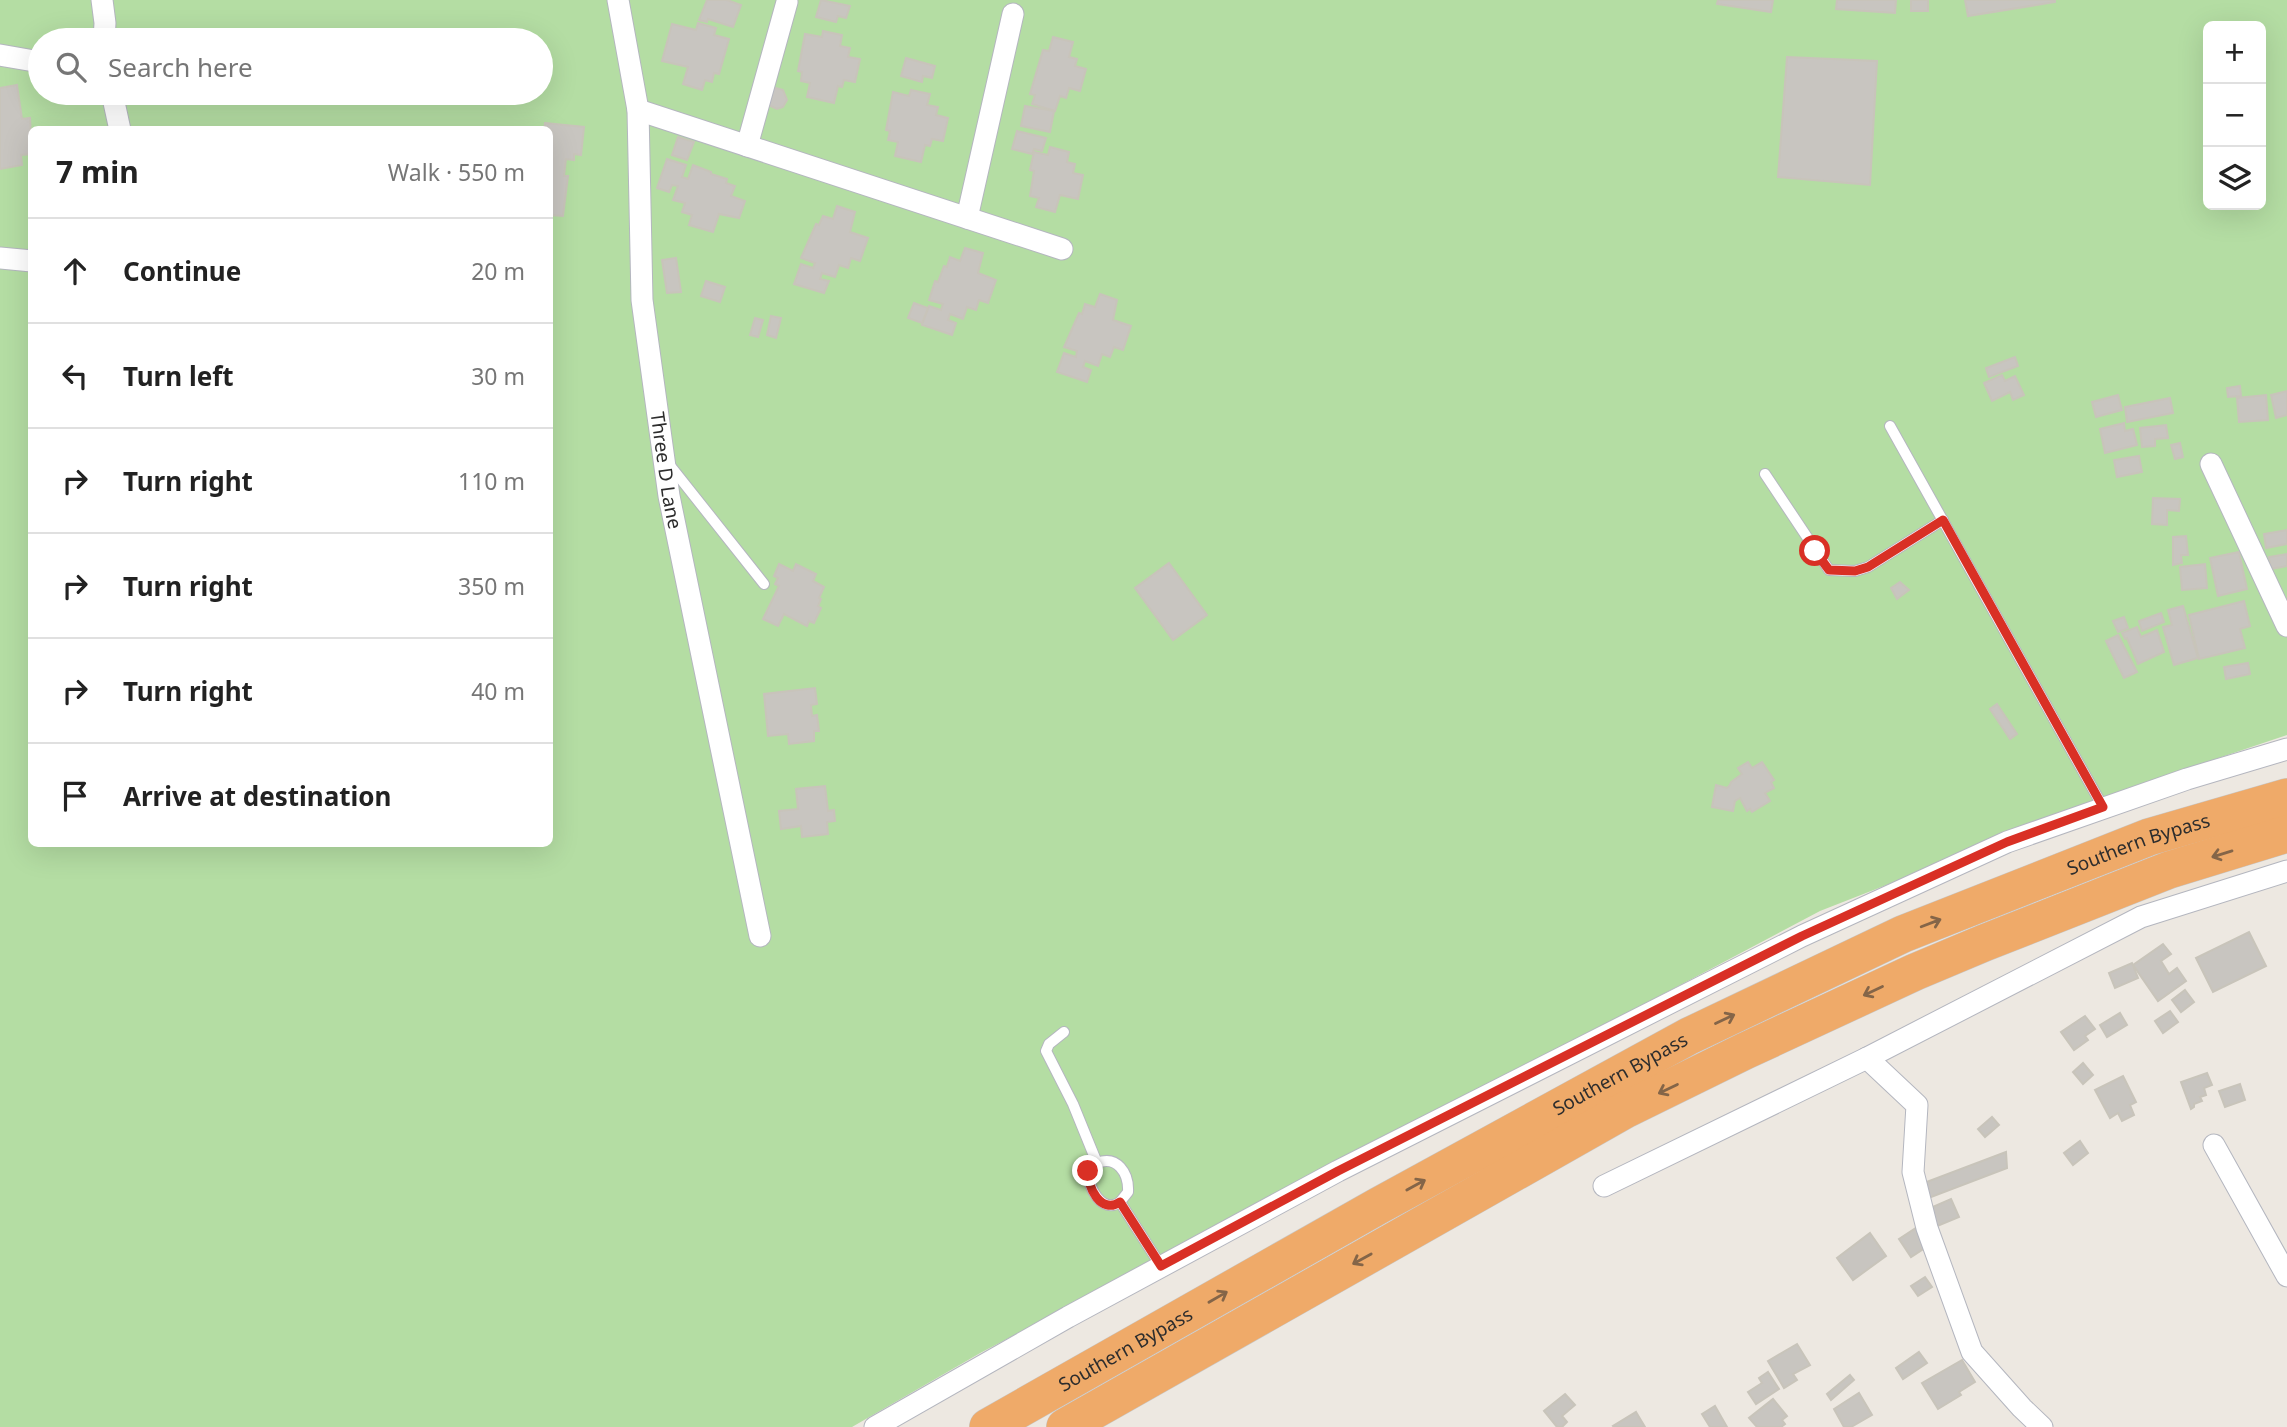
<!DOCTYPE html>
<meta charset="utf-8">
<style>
body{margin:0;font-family:"Noto Sans",sans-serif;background:#f6f6f6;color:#222}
.controls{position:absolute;right:21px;top:21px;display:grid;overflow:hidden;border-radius:10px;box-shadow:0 7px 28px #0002}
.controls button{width:63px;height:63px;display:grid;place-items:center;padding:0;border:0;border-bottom:2px solid #e0e0e0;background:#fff;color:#222;font:35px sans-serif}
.stop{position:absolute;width:21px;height:21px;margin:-16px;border:5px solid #d93025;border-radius:50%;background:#fff}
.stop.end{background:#d93025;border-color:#fff;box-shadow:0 2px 7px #0008}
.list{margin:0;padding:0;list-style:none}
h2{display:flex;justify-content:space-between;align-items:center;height:91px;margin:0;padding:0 28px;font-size:30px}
h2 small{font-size:23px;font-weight:400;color:#767676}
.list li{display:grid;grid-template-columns:46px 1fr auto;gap:21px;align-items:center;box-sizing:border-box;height:105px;padding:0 28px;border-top:2px solid #e0e0e0}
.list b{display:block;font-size:26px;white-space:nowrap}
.list em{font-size:23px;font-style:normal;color:#767676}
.icon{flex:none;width:38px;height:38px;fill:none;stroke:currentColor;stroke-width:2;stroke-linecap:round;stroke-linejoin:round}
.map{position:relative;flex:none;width:2287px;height:1427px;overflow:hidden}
.search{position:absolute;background:#fff;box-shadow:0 7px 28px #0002;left:28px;top:28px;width:525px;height:77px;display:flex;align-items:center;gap:18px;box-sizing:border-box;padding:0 24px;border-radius:38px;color:#767676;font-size:26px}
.panel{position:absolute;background:#fff;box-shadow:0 7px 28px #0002;left:28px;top:126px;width:525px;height:721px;border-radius:10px}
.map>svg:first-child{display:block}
.green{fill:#b4dda3;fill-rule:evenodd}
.building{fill:#c8c5c0;stroke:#c8c4ba;stroke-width:2}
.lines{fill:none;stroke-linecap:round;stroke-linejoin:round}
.lane-casing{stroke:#b4b6bf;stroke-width:12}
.street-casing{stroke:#b4b6bf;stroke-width:23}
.highway-casing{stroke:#c8c8c8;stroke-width:38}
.lane{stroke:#fff;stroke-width:10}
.street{stroke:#fff;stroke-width:21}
.highway{stroke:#efaa69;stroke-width:37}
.oneway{stroke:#846548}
.route{stroke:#d93025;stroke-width:9}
.labels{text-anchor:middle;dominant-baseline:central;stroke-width:7;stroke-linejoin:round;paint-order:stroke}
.street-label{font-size:19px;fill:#2d2d2d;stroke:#fff}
</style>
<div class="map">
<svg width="2287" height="1427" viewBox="0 0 2287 1427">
<rect width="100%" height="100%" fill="#ede8e1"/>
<path class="green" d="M0 0H2287V735L2165 776 1820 911 1276 1199 982 1352 852 1427H0ZM2208 26H2261V205H2208ZM40 40H541V93H40ZM32 130H550V844H32Z"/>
<g class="building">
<path d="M707 0H727L741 5 733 27 708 19 707 22 699 20Z"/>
<path d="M821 0 850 6 846 18 838 16 836 22 816 17Z"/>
<path d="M1718 0H1773L1771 12 1717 4Z"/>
<path d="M1837 0H1896L1895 13 1836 9Z"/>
<rect x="1911" y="0" width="17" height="11"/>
<path d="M1965 0H2055V2L1968 16Z"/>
<path d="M698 23 716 28 714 35 729 39 719 74 714 73 712 82 705 80 702 90 683 84 688 67 662 61 672 24 696 30Z"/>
<path d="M823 31 842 35 840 46 850 48 848 57 860 59 855 82 844 80 842 87 838 86 834 103 807 97 810 83 801 81 802 72 798 71 805 34 822 37Z"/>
<path d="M1053 37 1073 42 1069 57 1077 59 1075 66 1086 69 1080 91 1069 88 1066 98 1060 96 1055 111 1032 104 1035 95 1030 94 1043 50 1049 51Z"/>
<path d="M1787 57 1877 61 1870 185 1778 177Z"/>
<path d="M906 58 935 66 932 78 923 76 922 82 901 76Z"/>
<path d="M17 85 22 119 30 118 32 154 21 155 22 165 0 169V88Z"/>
<path d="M776 88 783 90 787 100 783 107 777 109 768 105 773 89Z"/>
<path d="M911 90 930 94 927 105 938 107 936 115 948 118 943 141 932 139 930 146 925 145 921 162 895 156 898 142 888 140 890 131 886 130 893 92 909 96Z"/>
<path d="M1025 106 1054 111 1050 132 1021 126Z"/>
<path d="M545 123 584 127 581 155 574 154V160L566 159 564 176H568L563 216 550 215V130H544Z"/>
<path d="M1017 131 1046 138 1042 151 1034 149 1032 154 1012 149Z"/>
<path d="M678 137 694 142 687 160 672 155Z"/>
<path d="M1050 147 1069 152 1067 162 1075 164 1073 173 1083 175 1078 199 1060 195 1055 212 1036 207 1039 198 1030 196 1034 171 1030 170 1034 152 1048 155Z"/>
<path d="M667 159 686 165 682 177 688 179 693 165 711 172V174L727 179 726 183 735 186 731 196 745 201 739 218 719 214 713 232 689 225 692 215 682 212 685 203 673 200 678 186 672 185 669 192 657 188Z"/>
<path d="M837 206 855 212 850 232 868 238 860 261 851 258 848 268 839 265 835 277 822 273 820 279 829 281 824 293 794 284 801 264 813 268 815 263 801 258 816 224 819 225 823 216 833 219Z"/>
<path d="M965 248 983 253 978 273 996 280 988 303 979 300 976 310 967 307 963 319 950 314 948 320 956 323 952 335 922 325 929 306 941 310 943 304 929 300 935 281 938 282 944 266 947 267 950 257 960 261Z"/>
<path d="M676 258 681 292 667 293 662 260Z"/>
<path d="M706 281 725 287 720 302 701 296Z"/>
<path d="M1100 294 1117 300 1113 320 1131 326 1123 350 1114 347 1110 357 1102 354 1098 366 1085 361 1083 367 1091 370 1087 382 1057 372 1064 353 1076 357 1077 351 1064 347 1079 313 1082 314 1085 304 1095 307Z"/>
<path d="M914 303 928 308 922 323 908 318Z"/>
<path d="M771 316 781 318 776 338 767 335Z"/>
<path d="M755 318 763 320 758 337 750 335Z"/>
<path d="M2015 357 2018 366 1989 377 1986 368Z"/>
<path d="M2002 375 2005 381 2015 376 2024 395 2013 400 2010 392 1992 401 1984 383Z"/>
<path d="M2240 386 2241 396 2228 397 2227 388Z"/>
<path d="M2287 391V415L2276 418 2271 395Z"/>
<path d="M2118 395 2122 410 2096 417 2092 402Z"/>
<path d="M2266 395 2268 420 2239 422 2237 398Z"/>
<path d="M2170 398 2173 413 2127 422 2125 407Z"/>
<path d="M2124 423 2125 431 2133 429 2137 445 2105 453 2100 429Z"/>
<path d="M2166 425 2168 438 2155 439V446L2142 447 2140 428Z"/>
<path d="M2180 443 2183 457 2175 459 2171 445Z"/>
<path d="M2139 456 2142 472 2117 477 2114 460Z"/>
<path d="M2153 498 2180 499 2179 511 2167 510V525L2152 524Z"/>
<path d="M2287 530V544L2266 548 2264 534Z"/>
<path d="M2186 536 2188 555H2181L2182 563 2173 565V537Z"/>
<path d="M2239 552 2247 589 2218 596 2210 558Z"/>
<path d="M2287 554V566L2271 569 2269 557Z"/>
<path d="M1169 563 1207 615 1173 640 1135 588Z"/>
<path d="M779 564 793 571 796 564 816 574 813 581 824 587 819 598 821 599 818 606 821 608 814 623 809 621 807 626 784 614 778 626 763 619 779 586 775 584 778 578 774 576Z"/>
<path d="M2205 564 2207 588 2182 590 2180 567Z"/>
<path d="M1900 582 1909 590 1897 599 1891 588Z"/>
<path d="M2244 601 2250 626 2240 629 2245 648 2199 659 2189 615Z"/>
<path d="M2183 606 2198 658 2174 665 2163 627 2172 625 2168 610Z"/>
<path d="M2161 613 2164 622 2142 631 2139 621Z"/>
<path d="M2124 617 2128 628 2118 632 2113 621Z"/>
<path d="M2137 627 2141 637 2157 630 2164 652 2138 664 2127 638 2125 639 2122 633Z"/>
<path d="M2118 635 2137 672 2124 678 2106 641Z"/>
<path d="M2248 663 2250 674 2226 679 2224 667Z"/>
<path d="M815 688 817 704 811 705 812 716 817 715 819 731H814V741L789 744 788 734 768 736 764 694Z"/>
<path d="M1997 704 2017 734 2010 739 1990 709Z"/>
<path d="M1748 762 1752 768 1762 762 1774 780 1771 782 1774 788 1765 793 1770 801 1752 812 1750 809 1747 811 1740 798 1735 801 1733 811 1712 807 1716 785 1727 788 1730 785 1731 782 1742 774 1738 768Z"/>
<path d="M825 786 828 811 834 810 835 821 827 822 828 834 802 837 801 826 781 829 779 811 798 809 796 789Z"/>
<path d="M2249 932 2266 966 2213 992 2196 958Z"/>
<path d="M2163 944 2171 954 2161 961 2169 974 2177 968 2186 981 2158 1001 2133 965Z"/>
<path d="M2132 963 2138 978 2115 988 2109 973Z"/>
<path d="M2185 990 2194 1002 2181 1012 2172 1000Z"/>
<path d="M2170 1011 2178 1022 2163 1033 2155 1021Z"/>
<path d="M2120 1013 2127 1025 2107 1037 2100 1025Z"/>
<path d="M2085 1016 2095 1029 2085 1036 2088 1040 2074 1050 2061 1032Z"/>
<path d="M2083 1063 2093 1075 2083 1084 2073 1072Z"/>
<path d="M2207 1073 2212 1085 2204 1088 2206 1095 2200 1097 2202 1101 2194 1104V1107L2191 1109 2181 1082Z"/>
<path d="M2123 1076 2136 1102 2130 1105 2134 1115 2122 1121 2118 1113 2110 1118 2095 1090Z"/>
<path d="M2240 1084 2245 1100 2225 1107 2219 1091Z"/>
<path d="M1992 1117 1999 1125 1985 1137 1978 1129Z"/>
<path d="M2080 1141 2088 1153 2073 1165 2064 1153Z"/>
<path d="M2006 1152 2007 1168 1926 1199 1921 1184Z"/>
<path d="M1951 1199 1959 1217 1935 1227 1928 1209Z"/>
<path d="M1916 1228 1928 1246 1911 1257 1899 1239Z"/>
<path d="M1870 1233 1886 1256 1853 1280 1837 1258Z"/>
<path d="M1925 1277 1932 1287 1918 1296 1911 1286Z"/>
<path d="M1797 1344 1810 1365 1793 1374 1797 1380 1784 1388 1768 1361Z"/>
<path d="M1919 1352 1927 1363 1903 1379 1896 1368Z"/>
<path d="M1962 1360 1975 1382 1959 1392 1961 1395 1938 1409 1922 1383Z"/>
<path d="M1768 1372 1779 1389 1756 1404 1748 1392 1762 1383 1759 1378Z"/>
<path d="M1850 1375 1854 1380 1831 1400 1827 1394Z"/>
<path d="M1859 1393 1872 1415 1851 1427H1844L1834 1409Z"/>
<path d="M1565 1394 1575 1405 1562 1416 1567 1422 1562 1427H1557L1544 1411Z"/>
<path d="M1773 1399 1787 1416 1782 1420 1785 1424 1781 1427H1757L1749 1418Z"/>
<path d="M1715 1406 1727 1427H1710L1702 1414Z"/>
<path d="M1636 1412 1645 1427H1614L1613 1426Z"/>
</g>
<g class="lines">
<defs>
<g id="lane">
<path d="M1890 426 2103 807"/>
<path d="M668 463 764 584"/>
<path d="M1765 474 1829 570 1855 571 1868 567 1943 520"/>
<path d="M1064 1032 1049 1044 1046 1051 1073 1104 1097 1163C1117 1155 1129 1173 1128 1192L1120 1202 1161 1266"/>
<path d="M1097 1163 1088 1171C1087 1186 1102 1215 1120 1202"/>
</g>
<g id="street">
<path d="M102 0 105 23 104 40"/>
<path id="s1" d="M618 0 638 110 642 300 669 496 760 936"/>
<path d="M0 55 40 62"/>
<path d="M112 93 120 130"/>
<path d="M638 110 1062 249"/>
<path d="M747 146 787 2"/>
<path d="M967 218 1013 14"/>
<path d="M0 258 32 261"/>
<path d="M2211 464 2287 626"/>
<path d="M1867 1058 1917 1105 1913 1172 1927 1228 1972 1352 2022 1408 2042 1427"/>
<path d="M2214 1145 2287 1276"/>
<path d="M1604 1186 1867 1058 2141 917 2287 871"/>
<path d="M875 1427 1068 1317 1338 1171 1802 936 2007 842 2187 779 2287 749"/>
</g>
<g id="highway">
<path id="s2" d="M988 1427 1378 1206 1689 1036 1903 934 2149 837 2287 797"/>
<path d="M1065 1427 1625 1110 1745 1051 1915 972 1984 943 2169 870 2287 834"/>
</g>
</defs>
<use href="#lane" class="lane-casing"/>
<use href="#street" class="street-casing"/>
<use href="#highway" class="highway-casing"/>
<use href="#lane" class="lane"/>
<use href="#street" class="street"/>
<use href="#highway" class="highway"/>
</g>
<defs><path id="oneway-shaft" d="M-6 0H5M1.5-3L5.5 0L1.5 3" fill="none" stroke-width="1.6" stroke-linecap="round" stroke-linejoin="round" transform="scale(1.75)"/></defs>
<g class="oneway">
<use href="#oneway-shaft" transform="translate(2222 854) rotate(163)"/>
<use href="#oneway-shaft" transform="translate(1931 923) rotate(-21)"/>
<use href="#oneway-shaft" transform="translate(1873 991) rotate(155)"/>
<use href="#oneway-shaft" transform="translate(1725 1019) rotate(-25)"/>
<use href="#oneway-shaft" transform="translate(1668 1089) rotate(154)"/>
<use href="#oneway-shaft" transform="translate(1416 1185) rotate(-29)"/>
<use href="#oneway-shaft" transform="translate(1362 1259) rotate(151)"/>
<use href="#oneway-shaft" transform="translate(1218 1297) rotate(-30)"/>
</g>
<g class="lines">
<path class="route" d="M1088 1171C1087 1187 1101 1215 1120 1202L1161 1266 1338 1171 1802 936 2007 842 2103 807 1943 520 1868 567 1855 571 1829 570 1815 551"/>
</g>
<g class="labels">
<g class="street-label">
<text stroke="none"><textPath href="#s1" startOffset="474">Three D Lane</textPath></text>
<text stroke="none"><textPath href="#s2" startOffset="1292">Southern Bypass</textPath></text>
<text stroke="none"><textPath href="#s2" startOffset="724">Southern Bypass</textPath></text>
<text stroke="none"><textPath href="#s2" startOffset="158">Southern Bypass</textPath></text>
</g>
</g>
</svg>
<div class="controls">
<button>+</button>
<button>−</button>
<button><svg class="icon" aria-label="layers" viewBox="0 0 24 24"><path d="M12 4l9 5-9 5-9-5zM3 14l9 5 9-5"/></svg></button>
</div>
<div class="stop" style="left:1815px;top:551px"></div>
<div class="stop end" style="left:1088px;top:1171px"></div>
<div class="search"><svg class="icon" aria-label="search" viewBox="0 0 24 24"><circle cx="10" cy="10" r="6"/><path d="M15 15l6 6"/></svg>Search here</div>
<section class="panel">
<h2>7 min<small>Walk · 550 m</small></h2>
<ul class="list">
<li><svg class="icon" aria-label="ahead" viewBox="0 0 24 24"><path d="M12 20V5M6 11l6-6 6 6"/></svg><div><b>Continue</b></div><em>20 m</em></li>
<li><svg class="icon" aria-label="left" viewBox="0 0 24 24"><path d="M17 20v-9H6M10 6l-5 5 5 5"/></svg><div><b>Turn left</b></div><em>30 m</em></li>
<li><svg class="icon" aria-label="right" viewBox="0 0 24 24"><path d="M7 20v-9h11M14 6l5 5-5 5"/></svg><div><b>Turn right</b></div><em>110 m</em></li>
<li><svg class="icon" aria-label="right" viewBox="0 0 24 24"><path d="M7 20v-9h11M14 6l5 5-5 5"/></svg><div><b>Turn right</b></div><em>350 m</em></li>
<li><svg class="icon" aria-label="right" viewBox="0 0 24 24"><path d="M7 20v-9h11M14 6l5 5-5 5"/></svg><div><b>Turn right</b></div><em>40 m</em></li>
<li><svg class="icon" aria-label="arrive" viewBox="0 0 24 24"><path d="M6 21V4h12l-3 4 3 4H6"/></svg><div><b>Arrive at destination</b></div></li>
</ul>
</section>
</div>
